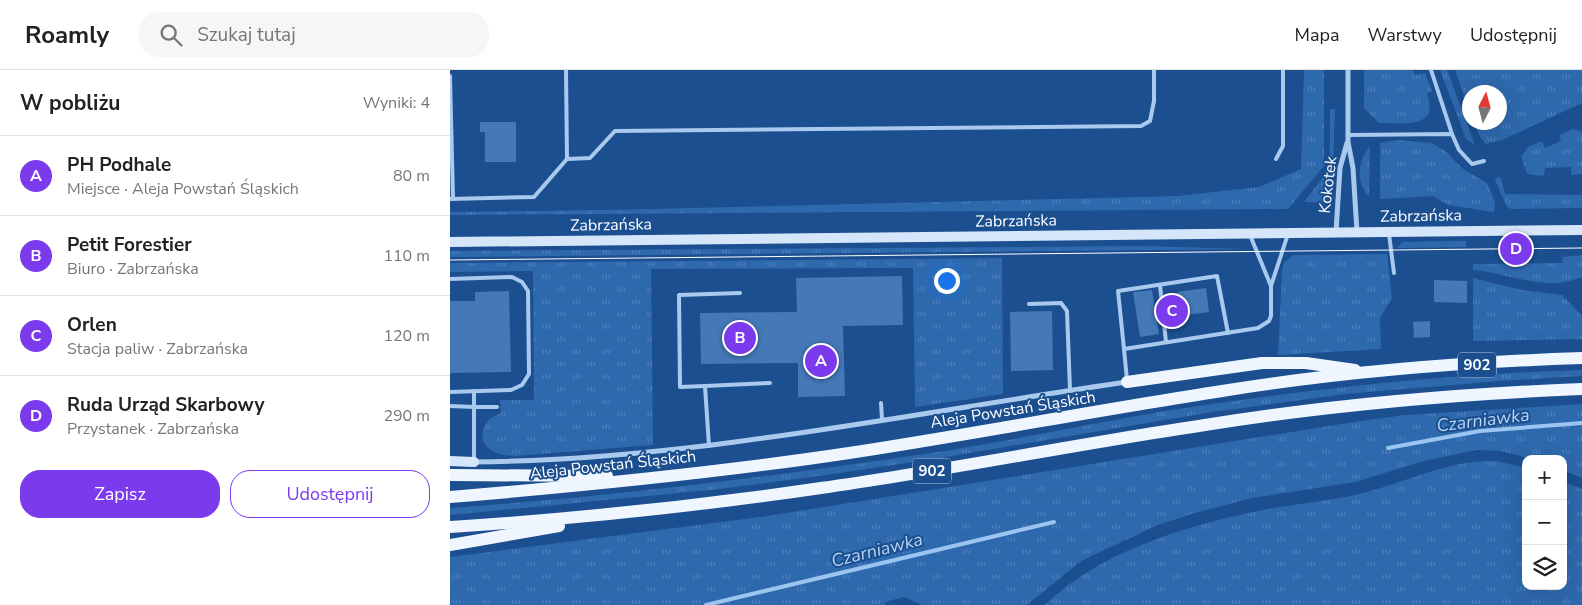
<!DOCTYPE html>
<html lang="pl">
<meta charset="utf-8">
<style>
body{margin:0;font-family:"Nunito Sans",sans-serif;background:#f6f6f6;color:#222}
.controls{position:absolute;right:15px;bottom:15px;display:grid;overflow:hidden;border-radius:10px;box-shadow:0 5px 20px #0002}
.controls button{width:45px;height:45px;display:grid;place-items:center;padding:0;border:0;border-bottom:1px solid #e0e0e0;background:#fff;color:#222;font:25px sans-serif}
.compass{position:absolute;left:1012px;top:15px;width:45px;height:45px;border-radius:50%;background:#fff;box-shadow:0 5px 20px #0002;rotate:6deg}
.you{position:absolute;left:496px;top:210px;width:18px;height:18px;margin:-12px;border:4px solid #fff;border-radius:50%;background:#1a73e8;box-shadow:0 0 0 8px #1a73e833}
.badge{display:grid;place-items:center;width:32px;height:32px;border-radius:50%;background:#7c3aed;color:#fff;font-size:16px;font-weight:700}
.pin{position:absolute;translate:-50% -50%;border:2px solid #fff;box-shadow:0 1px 5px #0006}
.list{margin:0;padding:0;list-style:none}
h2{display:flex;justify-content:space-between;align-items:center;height:65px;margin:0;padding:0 20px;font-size:21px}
h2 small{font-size:16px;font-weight:400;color:#767676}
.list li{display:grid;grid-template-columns:32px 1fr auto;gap:15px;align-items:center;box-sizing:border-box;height:80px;padding:0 20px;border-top:1px solid #e0e0e0}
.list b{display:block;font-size:19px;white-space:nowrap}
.list p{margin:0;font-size:16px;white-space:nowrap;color:#767676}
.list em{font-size:16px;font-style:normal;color:#767676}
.actions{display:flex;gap:10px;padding:15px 20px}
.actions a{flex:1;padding:11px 0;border:1px solid #7c3aed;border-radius:20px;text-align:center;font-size:18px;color:#7c3aed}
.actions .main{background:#7c3aed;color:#fff}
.icon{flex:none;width:28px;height:28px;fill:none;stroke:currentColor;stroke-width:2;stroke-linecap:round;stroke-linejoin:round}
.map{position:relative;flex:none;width:1132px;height:535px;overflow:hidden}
header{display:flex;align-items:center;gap:30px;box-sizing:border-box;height:70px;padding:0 25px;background:#fff;border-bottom:1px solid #e0e0e0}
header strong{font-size:24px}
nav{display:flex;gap:28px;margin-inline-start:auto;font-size:18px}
.search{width:350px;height:45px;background:#f6f6f6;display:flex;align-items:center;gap:12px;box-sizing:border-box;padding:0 18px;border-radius:20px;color:#767676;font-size:19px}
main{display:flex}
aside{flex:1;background:#fff}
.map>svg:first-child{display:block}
.grass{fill:url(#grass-tufts)}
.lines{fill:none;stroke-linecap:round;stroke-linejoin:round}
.stream{stroke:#9cc4f0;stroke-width:4}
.building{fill:#4478b7}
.lane{stroke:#a9c9ee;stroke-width:4}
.street{stroke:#a9c9ee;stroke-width:5}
.secondary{stroke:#d6e6fa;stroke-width:10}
.primary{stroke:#f0f6ff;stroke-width:12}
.tram{stroke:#fff;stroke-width:1}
.labels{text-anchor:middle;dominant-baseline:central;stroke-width:4;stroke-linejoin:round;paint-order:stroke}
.shield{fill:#1b4f8f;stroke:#bbcadd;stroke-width:1}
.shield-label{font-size:15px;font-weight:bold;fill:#fff}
.street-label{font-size:16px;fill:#fff;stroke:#1b4f8f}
.water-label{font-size:18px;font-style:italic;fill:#b5d3f5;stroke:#1b4f8f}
</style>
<header>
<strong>Roamly</strong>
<div class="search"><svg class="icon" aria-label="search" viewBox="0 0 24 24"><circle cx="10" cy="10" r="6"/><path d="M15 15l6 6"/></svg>Szukaj tutaj</div>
<nav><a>Mapa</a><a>Warstwy</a><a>Udostępnij</a></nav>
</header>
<main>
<aside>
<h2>W pobliżu<small>Wyniki: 4</small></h2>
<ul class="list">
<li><span class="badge">A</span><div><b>PH Podhale</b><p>Miejsce · Aleja Powstań Śląskich</p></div><em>80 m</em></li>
<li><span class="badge">B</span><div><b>Petit Forestier</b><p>Biuro · Zabrzańska</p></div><em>110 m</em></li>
<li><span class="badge">C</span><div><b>Orlen</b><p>Stacja paliw · Zabrzańska</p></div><em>120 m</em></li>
<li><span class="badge">D</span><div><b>Ruda Urząd Skarbowy</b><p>Przystanek · Zabrzańska</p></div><em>290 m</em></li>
</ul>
<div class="actions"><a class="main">Zapisz</a><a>Udostępnij</a></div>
</aside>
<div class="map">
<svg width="1132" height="535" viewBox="0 0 1132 535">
<defs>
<pattern id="grass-tufts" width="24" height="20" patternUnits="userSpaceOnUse" patternTransform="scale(1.25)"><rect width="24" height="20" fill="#2e69ad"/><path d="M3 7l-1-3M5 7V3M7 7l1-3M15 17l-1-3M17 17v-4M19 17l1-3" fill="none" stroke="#4d80b9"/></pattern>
</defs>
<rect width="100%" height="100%" fill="#1b4f8f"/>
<g class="grass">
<path d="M854 0H874V96L838 139 0 145V142L157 140 728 126 809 117 851 99Z"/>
<path d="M914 0H963L965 5 975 3 982 21 977 23C990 60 953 53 929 53L914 38Z"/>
<path d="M990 0H997L1025 75 1016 69Z"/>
<path d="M1005 0H1132V33L1052 70 1036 74 1030 67 1024 53 1050 52V22H1019V40Z"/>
<path d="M880 39H885L882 122C878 135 865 132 854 132L880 98Z"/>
<path d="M1123 59 1132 62V104L1121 105V97L1095 98 1094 106 1077 104 1071 87 1078 77 1092 71 1095 78 1111 71 1109 65Z"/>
<path d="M948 70 981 73 994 80 1013 99 1037 113 1045 132 1044 142 998 135 983 126 930 129V73Z"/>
<path d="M920 76 919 127C906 112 907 92 920 76Z"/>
<path d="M1048 107 1051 108 1055 124 1132 125V138L1061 139 1057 137 1045 110Z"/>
<path d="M1016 171V177L947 178 952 172Z"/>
<path d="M691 176 797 179 0 187V181Z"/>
<path d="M937 184 942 228 930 248 931 279 828 285 832 200 835 192 844 185Z"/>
<path d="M1132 185V207C1096 223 1060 203 1023 200V194L1113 193 1112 187Z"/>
<path d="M552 188 553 324 465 337 463 198 201 199 203 375 66 386C43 386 21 374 39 349L51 343 50 330H84L83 201 0 202V193Z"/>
<path d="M1023 208 1071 220 1112 225 1132 246V269L1023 271Z"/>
<path d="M1132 300V306L1050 311 895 324 762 342 484 389 376 405 270 419 0 445V438C168 426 335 405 501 380 575 368 648 352 721 340 857 319 995 304 1132 300Z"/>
<path d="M1132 334V408L1113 400V389H1082L1051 381 1026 380 974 391 905 412 802 428 745 443 708 455 631 491 577 535H472L454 527 438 531 434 535H0V487L318 446 910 351 956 345Z"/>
<path d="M1033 391H1046L1076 398V516H1113V411L1132 419V535H594C604 527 613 518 624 511 674 475 748 453 808 441 841 434 876 432 909 424 951 414 989 394 1033 391Z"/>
</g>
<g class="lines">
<g class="stream">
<path d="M938 378 1030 361 1132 353"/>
<path d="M256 535 604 452"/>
</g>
</g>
<g class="building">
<path d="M30 52H66V92H35V62H30Z"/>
<path d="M452 206 453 255 393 256 395 326 348 327V293L251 294 250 243 347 242 346 208Z"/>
<path d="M984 210 1017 211V233L984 232Z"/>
<path d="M756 218 759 242 730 246 727 222Z"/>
<path d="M702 220 709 264 690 267 683 222Z"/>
<path d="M59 221 61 302 0 303V231H25V222Z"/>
<path d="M602 241 603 300 561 301 560 242Z"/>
<path d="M980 251V267L964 268 963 252Z"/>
</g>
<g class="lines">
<g class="lane">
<path d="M981 0 1002 64"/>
<path d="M0 6 3 129"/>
<path d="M898 65 1002 64 1009 80 1022 94 1034 91"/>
<path d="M117 89 140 88 165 61 691 56 700 51 704 31V0"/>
<path d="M826 89 833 76V0"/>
<path d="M0 129 84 127 117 89 116 0"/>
<path d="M939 164 944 203"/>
<path d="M800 165 821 216"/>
<path d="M0 209 62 207 72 212 78 221 79 304 72 315 61 320 0 322"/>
<path d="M710 215 716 272"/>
<path d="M579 234 611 233 617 241 620 320"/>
<path d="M674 279 668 221 767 206 778 263"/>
<path d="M677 310 674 279 808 258 819 251 821 246V216L838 164"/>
<path d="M255 316 230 317 229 225 290 223"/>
<path d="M24 321V337H47"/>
<path d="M431 333 432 349"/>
<path d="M0 336 24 337V390"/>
<path d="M259 376 255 316 320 313"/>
</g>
<g class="street">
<path d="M898 0V72L903 98 907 162"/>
<path d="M886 162 890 98 897 73"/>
<path d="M24 392C243 390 460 343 677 312"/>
</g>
<g class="secondary">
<path d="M0 172 1132 160"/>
<path d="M0 391 24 392"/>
</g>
<g class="primary">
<path d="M677 312 812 293H856L905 300"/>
<path d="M0 405 157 406"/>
<path d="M0 427C133 416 266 403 399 383 524 364 648 340 772 321 890 302 1012 292 1132 288"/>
<path d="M0 457C124 449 248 436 371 418 499 400 627 374 755 355 880 335 1006 324 1132 319"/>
<path d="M0 475 109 456"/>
</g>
<path class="tram" d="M0 190 1132 178"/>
</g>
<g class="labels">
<g class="shield">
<rect x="1008" y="282.5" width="38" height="25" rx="4"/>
<rect x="463" y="388.5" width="38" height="25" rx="4"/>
</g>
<g class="shield-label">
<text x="1027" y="295">902</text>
<text x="482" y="401">902</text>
</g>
<g class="street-label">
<text transform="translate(878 115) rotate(-83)">Kokotek</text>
<text transform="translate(971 146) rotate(-1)">Zabrzańska</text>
<text transform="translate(566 151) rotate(-1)">Zabrzańska</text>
<text transform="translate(161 155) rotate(-1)">Zabrzańska</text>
<text transform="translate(563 340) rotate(-9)">Aleja Powstań Śląskich</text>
<text transform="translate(163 395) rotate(-6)">Aleja Powstań Śląskich</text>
</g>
<g class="water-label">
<text transform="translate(1033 350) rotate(-7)">Czarniawka</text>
<text transform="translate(427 480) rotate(-14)">Czarniawka</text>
</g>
</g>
</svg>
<div class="controls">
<button>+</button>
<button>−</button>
<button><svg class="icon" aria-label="layers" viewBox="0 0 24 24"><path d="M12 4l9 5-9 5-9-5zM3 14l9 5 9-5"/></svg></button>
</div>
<svg class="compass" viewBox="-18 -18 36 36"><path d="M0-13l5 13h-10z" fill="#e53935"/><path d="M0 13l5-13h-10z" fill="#767676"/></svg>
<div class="you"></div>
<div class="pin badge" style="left:371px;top:291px">A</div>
<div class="pin badge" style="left:290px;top:268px">B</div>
<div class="pin badge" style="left:722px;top:241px">C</div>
<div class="pin badge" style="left:1066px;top:179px">D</div>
</div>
</main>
